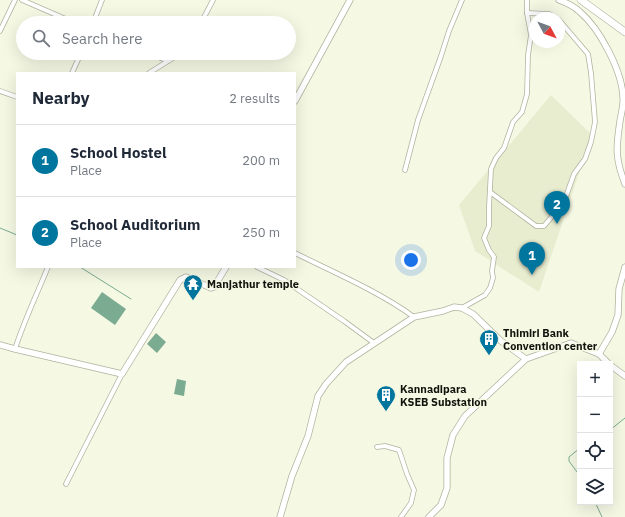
<!DOCTYPE html>
<meta charset="utf-8">
<style>
body{margin:0;font-family:"IBM Plex Sans",sans-serif;background:#f6f6f7;color:#1f2937}
.controls{position:absolute;right:12px;bottom:12px;display:grid;overflow:hidden;border-radius:0px;box-shadow:0 4px 16px #0002}
.controls button{width:36px;height:36px;display:grid;place-items:center;padding:0;border:0;border-bottom:1px solid #e0e1e3;background:#fff;color:#1f2937;font:20px sans-serif}
.compass{position:absolute;left:529px;top:12px;width:36px;height:36px;border-radius:50%;background:#fff;box-shadow:0 4px 16px #0002;rotate:131deg}
.you{position:absolute;left:411px;top:260px;width:14px;height:14px;margin:-10px;border:3px solid #fff;border-radius:50%;background:#1a73e8;box-shadow:0 0 0 6px #1a73e833}
.badge{display:grid;place-items:center;width:26px;height:26px;border-radius:50%;background:#00759e;color:#fff;font-size:13px;font-weight:700}
.pin{position:absolute;translate:-50% -33px;filter:drop-shadow(0 1px 2px #0008)}
.pin::after{content:'';position:absolute;top:21px;width:14px;height:12px;background:inherit;clip-path:polygon(0 0,100% 0,50% 100%)}
.list{margin:0;padding:0;list-style:none}
h2{display:flex;justify-content:space-between;align-items:center;height:52px;margin:0;padding:0 16px;font-size:17px}
h2 small{font-size:13px;font-weight:400;color:#747a83}
.list li{display:grid;grid-template-columns:26px 1fr auto;gap:12px;align-items:center;box-sizing:border-box;height:72px;padding:0 16px;border-top:1px solid #e0e1e3}
.list b{display:block;font-size:15px;white-space:nowrap}
.list p{margin:0;font-size:13px;white-space:nowrap;color:#747a83}
.list em{font-size:13px;font-style:normal;color:#747a83}
.icon{flex:none;width:22px;height:22px;fill:none;stroke:currentColor;stroke-width:2;stroke-linecap:round;stroke-linejoin:round}
.map{position:relative;flex:none;width:625px;height:517px;overflow:hidden}
.search{position:absolute;background:#fff;box-shadow:0 4px 16px #0002;left:16px;top:16px;width:280px;height:44px;display:flex;align-items:center;gap:10px;box-sizing:border-box;padding:0 14px;border-radius:22px;color:#747a83;font-size:15px}
.panel{position:absolute;background:#fff;box-shadow:0 4px 16px #0002;left:16px;top:72px;width:280px;height:196px;border-radius:0px}
.map>svg:first-child{display:block}
.built{fill:#e9edd0}
.water{fill:#7bac92}
.lines{fill:none;stroke-linecap:round;stroke-linejoin:round}
.stream{stroke:#7bac92;stroke-width:1}
.street-casing{stroke:#b0b39f;stroke-width:5.5}
.secondary-casing{stroke:#b0b39f;stroke-width:7}
.highway-casing{stroke:#b0b39f;stroke-width:8}
.street{stroke:#fff;stroke-width:4}
.secondary{stroke:#fff;stroke-width:5.5}
.highway{stroke:#fff;stroke-width:7}
.labels{text-anchor:middle;dominant-baseline:central;stroke-width:3;stroke-linejoin:round;paint-order:stroke}
.poi-label{font-size:11px;font-weight:bold;fill:#12130c;stroke:#f5f8e3;text-anchor:start}
</style>
<div class="map">
<svg width="625" height="517" viewBox="0 0 625 517">
<rect width="100%" height="100%" fill="#f5f8e3"/>
<path class="built" d="M551 95 592 135 539 292 475 251 459 205Z"/>
<g class="water">
<path d="M102 292 126 309 115 325 91 308Z"/>
<path d="M156 333 166 342 157 353 147 344Z"/>
<path d="M177 379 186 381 184 396 174 394Z"/>
</g>
<g class="lines">
<g class="stream">
<path d="M0 228 17 235"/>
<path d="M80 267 131 299"/>
<path d="M610 430 625 418"/>
<path d="M580 448 569 457V461L580 476"/>
<path d="M595 502 602 517"/>
</g>
<defs>
<g id="street">
<path d="M22 0 75 23"/>
<path d="M527 13 549 14 556 18"/>
<path d="M93 23 102 0"/>
<path d="M201 23 213 0"/>
<path d="M0 31 15 0"/>
<path d="M148 53 168 61"/>
<path d="M72 73 81 53"/>
<path d="M149 73 181 53"/>
<path d="M0 91 17 97"/>
<path d="M405 170 418 120 441 56 449 31 462 0"/>
<path d="M490 192 536 226H544L564 202 574 174 585 159 591 142 595 122 591 73 588 54 559 20"/>
<path d="M295 253C335 273 378 291 414 317"/>
<path d="M257 267 284 280 344 321 374 343"/>
<path d="M462 308 485 295 490 288 493 278 492 271 494 257 489 250 484 238 489 226V207L491 169 496 158 504 148 513 122 522 112 527 94 528 55 531 35 527 13V0"/>
<path d="M15 349C24 321 37 294 48 267"/>
<path d="M377 447 385 446 399 450 407 474 414 490 411 503 401 517"/>
<path d="M66 484 122 374"/>
</g>
<g id="secondary">
<path d="M559 0C567 3 574 6 580 12 600 29 622 71 623 97 624 105 621 114 620 121 616 148 615 158 625 184"/>
<path d="M295 101 350 0"/>
<path d="M0 345 15 349 122 374 180 280 186 277 211 288 214 287 226 267"/>
<path d="M599 354 612 332 618 315 619 289 625 267"/>
<path d="M610 365 625 376"/>
<path d="M280 517 292 476 308 436 318 396 326 384 346 362 414 317 443 311 454 307 462 308 473 314 501 341 526 359"/>
<path d="M429 517 441 505 447 488V458L453 435 465 416 526 359 571 343 599 354 609 364"/>
</g>
<path id="highway" d="M581 0 625 32"/>
</defs>
<use href="#street" class="street-casing"/>
<use href="#secondary" class="secondary-casing"/>
<use href="#highway" class="highway-casing"/>
<use href="#street" class="street"/>
<use href="#secondary" class="secondary"/>
<use href="#highway" class="highway"/>
</g>
<defs>
<symbol id="temple-pin" viewBox="-11 -11 22 30"><path d="M0 17L-7.5 6A9.5 9.5 0 1 1 7.5 6Z" fill="#00759e" stroke="#f5f8e3"/><path d="M0-6L5-2H3V0L6.5 2.5H4V6H1.5V3h-3V6H-4V2.5H-6.5L-3 0V-2H-5Z" fill="#fff"/></symbol>
<symbol id="building-pin" viewBox="-11 -11 22 30"><path d="M0 17L-7.5 6A9.5 9.5 0 1 1 7.5 6Z" fill="#00759e" stroke="#f5f8e3"/><path d="M-4-6H4V6H1V3H-1V6H-4ZM-2.5-4.3h1.7v1.8h-1.7ZM.8-4.3h1.7v1.8H.8ZM-2.5-1h1.7V.8h-1.7ZM.8-1h1.7V.8H.8Z" fill="#fff"/></symbol>
</defs>
<g fill-rule="evenodd">
<use href="#temple-pin" x="182" y="273" width="22" height="30"/>
<use href="#building-pin" x="478" y="328" width="22" height="30"/>
<use href="#building-pin" x="375" y="384" width="22" height="30"/>
</g>
<g class="labels">
<g class="poi-label">
<text x="207" y="284">Manjathur temple</text>
<text x="503" y="333">Thimiri Bank<tspan x="503" dy="13">Convention center</tspan></text>
<text x="400" y="389">Kannadipara<tspan x="400" dy="13">KSEB Substation</tspan></text>
</g>
</g>
</svg>
<div class="controls">
<button>+</button>
<button>−</button>
<button><svg class="icon" aria-label="locate" viewBox="0 0 24 24"><circle cx="12" cy="12" r="6"/><path d="M12 2v4M12 18v4M2 12h4M18 12h4"/></svg></button>
<button><svg class="icon" aria-label="layers" viewBox="0 0 24 24"><path d="M12 4l9 5-9 5-9-5zM3 14l9 5 9-5"/></svg></button>
</div>
<svg class="compass" viewBox="-18 -18 36 36"><path d="M0-13l5 13h-10z" fill="#e53935"/><path d="M0 13l5-13h-10z" fill="#747a83"/></svg>
<div class="you"></div>
<div class="pin badge" style="left:532px;top:275px">1</div>
<div class="pin badge" style="left:557px;top:224px">2</div>
<div class="search"><svg class="icon" aria-label="search" viewBox="0 0 24 24"><circle cx="10" cy="10" r="6"/><path d="M15 15l6 6"/></svg>Search here</div>
<section class="panel">
<h2>Nearby<small>2 results</small></h2>
<ul class="list">
<li><span class="badge">1</span><div><b>School Hostel</b><p>Place</p></div><em>200 m</em></li>
<li><span class="badge">2</span><div><b>School Auditorium</b><p>Place</p></div><em>250 m</em></li>
</ul>
</section>
</div>
